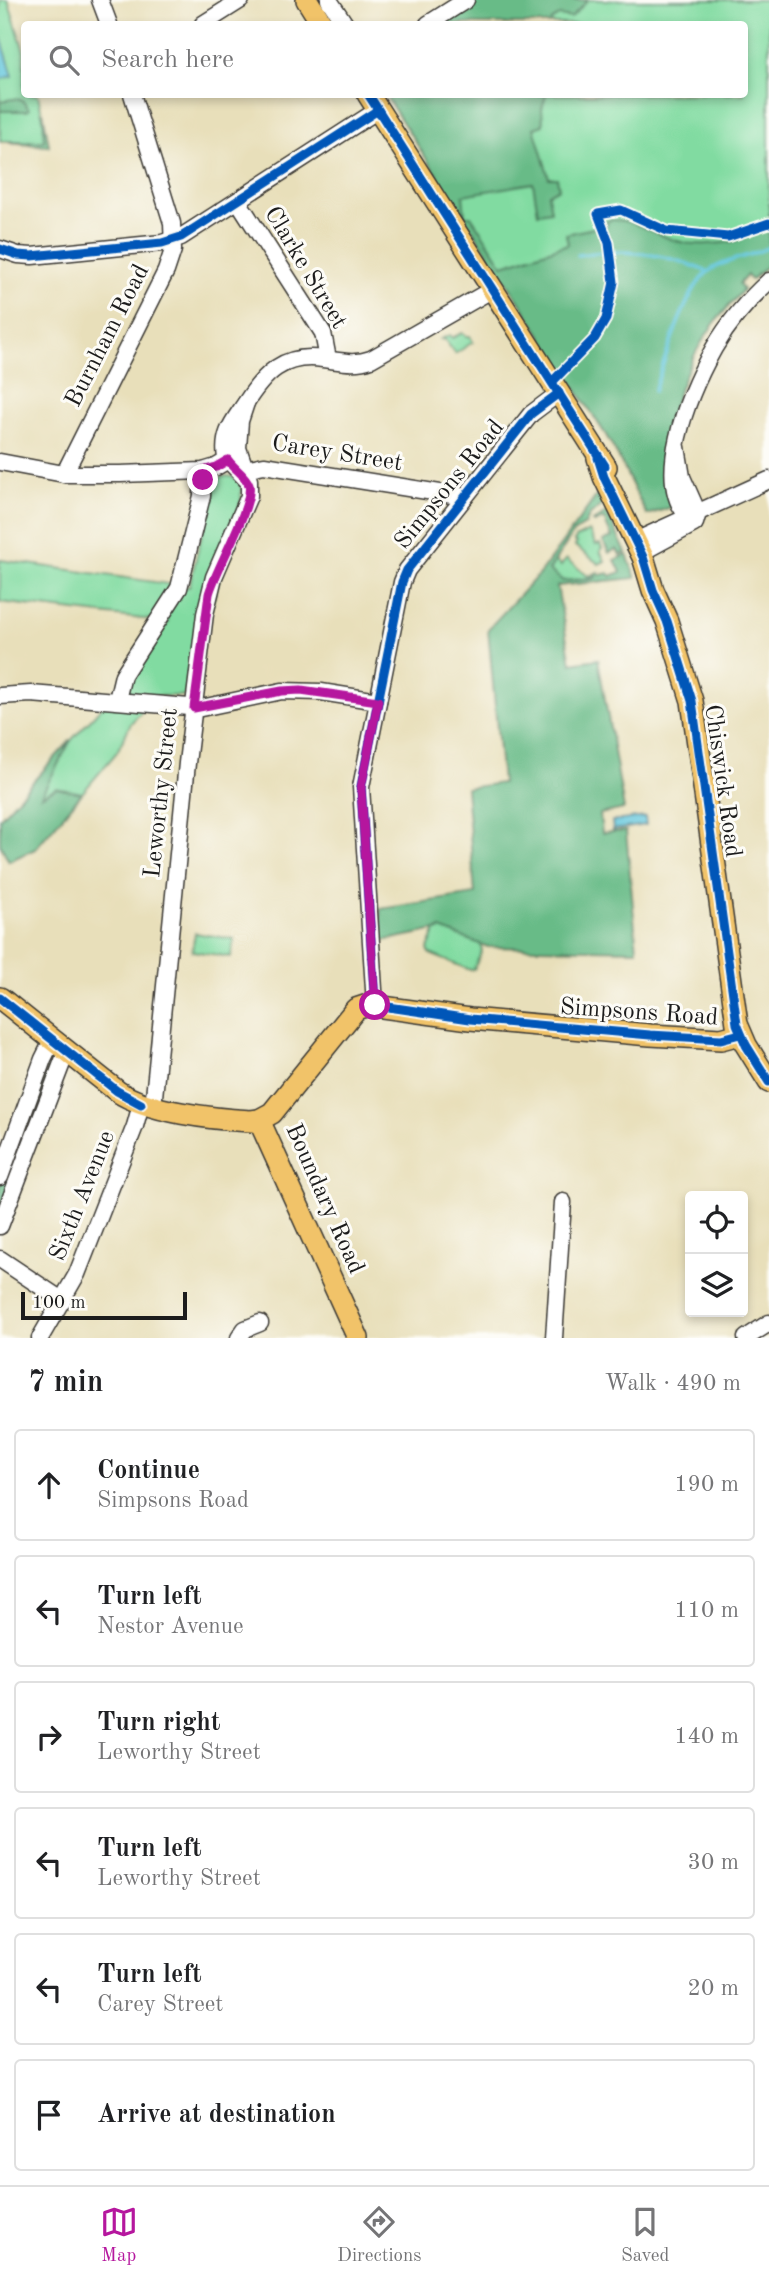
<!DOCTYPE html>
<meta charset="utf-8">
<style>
body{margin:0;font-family:"Old Standard TT",serif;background:#f6f6f6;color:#202124}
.controls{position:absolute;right:21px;bottom:21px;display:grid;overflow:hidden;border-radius:7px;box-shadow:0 4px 10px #0003}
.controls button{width:63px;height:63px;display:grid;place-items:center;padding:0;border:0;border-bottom:2px solid #e0e0e0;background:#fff;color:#202124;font:35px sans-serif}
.scale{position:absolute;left:21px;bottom:18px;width:166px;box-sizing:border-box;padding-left:7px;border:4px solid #1c1c1c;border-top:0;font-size:19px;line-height:24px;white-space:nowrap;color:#1c1c1c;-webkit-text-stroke:5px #fdfcf7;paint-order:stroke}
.stop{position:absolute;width:21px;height:21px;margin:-16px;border:5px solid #b5179e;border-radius:50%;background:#fff}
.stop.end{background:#b5179e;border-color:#fff;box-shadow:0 2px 7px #0008}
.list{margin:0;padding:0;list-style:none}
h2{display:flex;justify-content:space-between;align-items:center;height:91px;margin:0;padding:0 28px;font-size:30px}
h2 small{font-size:23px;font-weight:400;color:#757577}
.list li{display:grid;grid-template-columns:46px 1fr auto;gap:21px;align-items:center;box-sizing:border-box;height:112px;margin:0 14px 14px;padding:0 14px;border:2px solid #e0e0e0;border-radius:7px}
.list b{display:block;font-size:26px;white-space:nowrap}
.list p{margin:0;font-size:23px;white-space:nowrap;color:#757577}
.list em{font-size:23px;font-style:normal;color:#757577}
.icon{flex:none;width:38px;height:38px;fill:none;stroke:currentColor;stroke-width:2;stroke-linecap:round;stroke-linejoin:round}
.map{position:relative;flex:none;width:769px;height:1338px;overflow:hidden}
.search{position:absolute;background:#fff;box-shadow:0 4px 10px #0003;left:21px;right:21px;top:21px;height:77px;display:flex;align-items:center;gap:18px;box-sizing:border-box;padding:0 24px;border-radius:7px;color:#757577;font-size:26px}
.sheet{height:847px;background:#fff}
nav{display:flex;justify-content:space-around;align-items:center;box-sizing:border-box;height:98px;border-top:2px solid #e0e0e0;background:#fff;font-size:19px;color:#757577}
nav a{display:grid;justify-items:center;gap:4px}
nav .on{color:#b5179e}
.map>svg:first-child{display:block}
.green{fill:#81dba1;stroke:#4e7c5e;stroke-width:2}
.forest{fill:#68bb87;stroke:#426c52;stroke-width:2}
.water{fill:#60c6dd;stroke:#3e717c;stroke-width:2}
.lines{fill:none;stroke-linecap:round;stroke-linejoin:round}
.stream{stroke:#60c6dd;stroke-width:3.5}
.minor-casing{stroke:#3b3934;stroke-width:19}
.major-casing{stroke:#3b3934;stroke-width:24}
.minor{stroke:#fff;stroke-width:16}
.major{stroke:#f1c369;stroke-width:21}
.cycleway-casing{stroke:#fdfcf7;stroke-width:13}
.cycleway{stroke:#0057b8;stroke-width:9}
.route{stroke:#b5179e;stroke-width:9}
.labels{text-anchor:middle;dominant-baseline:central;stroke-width:6;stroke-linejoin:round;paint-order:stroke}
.street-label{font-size:24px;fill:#1c1c1c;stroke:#fdfcf7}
</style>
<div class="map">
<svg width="769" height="1338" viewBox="0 0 769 1338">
<rect width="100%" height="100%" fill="#fdfcf7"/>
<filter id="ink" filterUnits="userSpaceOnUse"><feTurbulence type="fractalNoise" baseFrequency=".0143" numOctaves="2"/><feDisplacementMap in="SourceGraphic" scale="14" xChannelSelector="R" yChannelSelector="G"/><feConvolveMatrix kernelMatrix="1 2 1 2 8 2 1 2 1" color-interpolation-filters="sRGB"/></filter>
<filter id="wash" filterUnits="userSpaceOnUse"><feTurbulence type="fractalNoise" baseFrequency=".00686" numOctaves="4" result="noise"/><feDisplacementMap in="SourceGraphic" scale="28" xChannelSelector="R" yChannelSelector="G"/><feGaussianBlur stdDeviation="1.57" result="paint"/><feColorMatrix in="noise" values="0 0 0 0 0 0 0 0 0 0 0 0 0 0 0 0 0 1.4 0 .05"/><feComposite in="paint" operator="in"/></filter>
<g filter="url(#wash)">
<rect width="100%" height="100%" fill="#e8dfba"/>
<g class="green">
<path d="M0 0H8L24 51V94L38 95 49 146 0 141Z"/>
<path d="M476 0H769V264L751 280 747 275 739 284 743 290 711 327 692 358 680 388 669 423 663 474 675 502 672 507 647 515 619 458 606 435 385 95 744 94V24H439Z"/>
<path d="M462 333 466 336H470L473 342 455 354 445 340 441 339 450 335 452 338Z"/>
<path d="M227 476C242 477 242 488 241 501L188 689 183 696H156L131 723 117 752 35 849 9 861 0 844V818L132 674 168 622 0 602V560L189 587 214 485 221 477Z"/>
<path d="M589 531 596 545 600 544 602 549 600 551 605 561 599 564 575 546 577 543 574 541 577 537Z"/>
<path d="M566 559 588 576 594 574 596 577 563 581 549 570 555 561 561 566Z"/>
<path d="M441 929 480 943 482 951 474 969 470 970 430 954 428 949 435 932Z"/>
<path d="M195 933 234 939 231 957 192 951Z"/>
</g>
<g class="forest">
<path d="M476 0H588L571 18 559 16 551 21V24H439Z"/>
<path d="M385 95H546L542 108 543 125 534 128 549 178H557L559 188 548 194 551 211 538 213 533 183 463 195 465 216H471L503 265 568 244 566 234 607 225 606 221C630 216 652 233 674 240 692 246 716 245 734 241 746 238 758 230 769 225V264L751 280 747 275 739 284 743 290C732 302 720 314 711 328 685 364 662 427 663 472 663 481 671 493 675 502L672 507 647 515 619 458 606 435Z"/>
<path d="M13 99 22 100 29 109 27 111H0V101Z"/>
<path d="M43 111 49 146 0 141H44Z"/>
<path d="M598 494 603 504 589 516 585 525 574 532 549 570 563 581 593 579 596 577 594 574 598 572 599 575 609 573 611 576 621 572 615 560 627 555 636 578 557 586 571 663 598 659 624 809 600 814 602 833 626 831 637 950 488 947 441 929 382 941 380 909 475 894 466 788 502 783 488 629 540 573Z"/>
<path d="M607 512 626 553 620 555 617 549 609 553 603 541 612 537 604 519 594 523 593 522Z"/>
<path d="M71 740 41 796 56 788 82 793 35 849 9 861 0 844V818Z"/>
<path d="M51 1059 56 1061 0 1225V1182Z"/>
</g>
<g class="water">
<path d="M0 34 13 76 0 79Z"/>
<path d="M645 817 646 825 613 830 612 821Z"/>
</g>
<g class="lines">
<g class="stream">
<path d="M578 255C622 248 667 253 708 272"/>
<path d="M654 391C664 363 685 290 708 272 721 261 752 256 769 247"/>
</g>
</g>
</g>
<g filter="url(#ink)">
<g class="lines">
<defs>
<g id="minor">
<path d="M100 0 109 24"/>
<path d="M329 0 345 24"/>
<path d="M203 24 241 0"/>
<path d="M428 24 466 0"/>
<path d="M238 201 323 333 328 359"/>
<path d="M0 249 18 255 32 256 162 243 181 237 378 110"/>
<path d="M677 447 682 477 698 513 695 523C647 487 691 389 714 348 728 324 748 300 769 281"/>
<path d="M0 462 64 474H120L203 471 216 467 228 460"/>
<path d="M237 465 245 469 264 465 465 497"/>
<path d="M64 474 166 271 173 250 172 223 132 94"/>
<path d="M246 479 226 458C222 434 233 422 245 404 264 374 283 353 323 359 340 361 355 365 371 359L493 289"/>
<path d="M644 537 769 480"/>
<path d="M648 549 694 524"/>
<path d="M0 696 31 694 201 708 282 691 321 692 378 701"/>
<path d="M117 700 123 675 179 588 202 496 203 471"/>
<path d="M375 1005 361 787 402 582 407 570 531 414 559 393"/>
<path d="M153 1107 187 763 205 614 214 577 249 496V480L238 448 240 421 246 403"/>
<path d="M0 1177 43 1059 53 1039"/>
<path d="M0 1226 67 1050"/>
<path d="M0 1259 63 1301"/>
<path d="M40 1338 77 1274 135 1126 141 1104"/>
<path d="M239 1338 245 1329 260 1323"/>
<path d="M554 1338 563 1202"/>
<path d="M746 1338 769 1323"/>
</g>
<g id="major">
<path d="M307 0 322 24"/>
<path d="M368 94 606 467"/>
<path d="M598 458 604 477 643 557 653 590 667 621 692 701 737 1024 746 1045 769 1082"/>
<path d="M0 998 117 1091C147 1112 214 1119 251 1121L259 1120 272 1113 351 1015 356 1009 368 1005 470 1019 650 1035 721 1039 740 1034"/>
<path d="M259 1120 358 1338"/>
</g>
</defs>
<use href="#minor" class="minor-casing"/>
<use href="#major" class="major-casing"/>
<use href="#minor" class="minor"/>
<use href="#major" class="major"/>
<defs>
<g id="cycleway">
<path d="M368 94 605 466"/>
<path d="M0 249 18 255 32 256 162 243 181 237 378 110"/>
<path d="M552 382 595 338 606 319 614 282 609 243 598 214 621 210 667 231 728 237 769 223"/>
<path d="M559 393 531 414 407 570 402 582 361 787 375 1005 470 1019 650 1035 721 1039 740 1034"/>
<path d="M598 458 604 477 643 557 653 590 667 621 692 701 737 1024 746 1045 769 1082"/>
<path d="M0 998 117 1091 141 1104"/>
</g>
</defs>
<use href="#cycleway" class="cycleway-casing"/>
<use href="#cycleway" class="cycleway"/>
</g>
</g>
<g class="lines" filter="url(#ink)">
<path class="route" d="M203 480V471L216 467 228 460C234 469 245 474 249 485 254 504 215 571 209 594L194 708 282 691 301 690 378 701 361 788 375 1005"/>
</g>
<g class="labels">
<g class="street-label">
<text transform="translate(305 268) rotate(59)">Clarke Street</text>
<text transform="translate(108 336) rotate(-63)">Burnham Road</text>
<text transform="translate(337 454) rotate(9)">Carey Street</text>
<text transform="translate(450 485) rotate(-51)">Simpsons Road</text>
<text transform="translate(722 781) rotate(82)">Chiswick Road</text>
<text transform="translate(162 793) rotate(-84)">Leworthy Street</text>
<text transform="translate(639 1013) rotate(4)">Simpsons Road</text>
<text transform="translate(83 1196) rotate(-68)">Sixth Avenue</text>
<text transform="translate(324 1199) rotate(66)">Boundary Road</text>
</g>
</g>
</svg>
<div class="controls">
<button><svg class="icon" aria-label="locate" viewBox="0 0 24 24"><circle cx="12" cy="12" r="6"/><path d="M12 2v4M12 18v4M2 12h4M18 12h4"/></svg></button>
<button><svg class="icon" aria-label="layers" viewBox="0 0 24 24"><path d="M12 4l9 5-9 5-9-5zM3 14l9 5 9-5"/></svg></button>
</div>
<div class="scale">100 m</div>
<div class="stop" style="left:375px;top:1005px"></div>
<div class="stop end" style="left:203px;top:480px"></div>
<div class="search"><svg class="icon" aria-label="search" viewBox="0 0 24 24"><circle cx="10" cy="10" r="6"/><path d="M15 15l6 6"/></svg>Search here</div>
</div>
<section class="sheet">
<h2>7 min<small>Walk · 490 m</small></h2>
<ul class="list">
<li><svg class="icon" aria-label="ahead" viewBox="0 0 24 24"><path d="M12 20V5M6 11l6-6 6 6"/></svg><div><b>Continue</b><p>Simpsons Road</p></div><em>190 m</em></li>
<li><svg class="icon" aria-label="left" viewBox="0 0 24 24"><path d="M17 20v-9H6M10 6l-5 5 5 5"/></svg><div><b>Turn left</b><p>Nestor Avenue</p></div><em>110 m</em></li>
<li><svg class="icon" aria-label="right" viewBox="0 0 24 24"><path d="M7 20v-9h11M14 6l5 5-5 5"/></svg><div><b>Turn right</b><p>Leworthy Street</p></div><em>140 m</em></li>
<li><svg class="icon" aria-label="left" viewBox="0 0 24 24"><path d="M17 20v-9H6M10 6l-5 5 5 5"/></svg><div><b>Turn left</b><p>Leworthy Street</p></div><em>30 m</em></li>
<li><svg class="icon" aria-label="left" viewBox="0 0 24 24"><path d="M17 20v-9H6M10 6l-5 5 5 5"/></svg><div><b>Turn left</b><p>Carey Street</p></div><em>20 m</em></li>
<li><svg class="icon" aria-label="arrive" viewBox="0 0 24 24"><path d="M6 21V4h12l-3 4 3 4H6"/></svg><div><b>Arrive at destination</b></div></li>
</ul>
</section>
<nav>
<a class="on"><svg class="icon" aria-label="map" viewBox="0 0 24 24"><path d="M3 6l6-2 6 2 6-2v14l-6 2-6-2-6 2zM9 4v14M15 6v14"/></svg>Map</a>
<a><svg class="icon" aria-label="directions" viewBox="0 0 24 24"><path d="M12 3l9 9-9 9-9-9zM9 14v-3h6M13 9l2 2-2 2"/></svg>Directions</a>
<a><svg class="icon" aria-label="saved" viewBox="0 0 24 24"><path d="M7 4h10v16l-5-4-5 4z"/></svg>Saved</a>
</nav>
